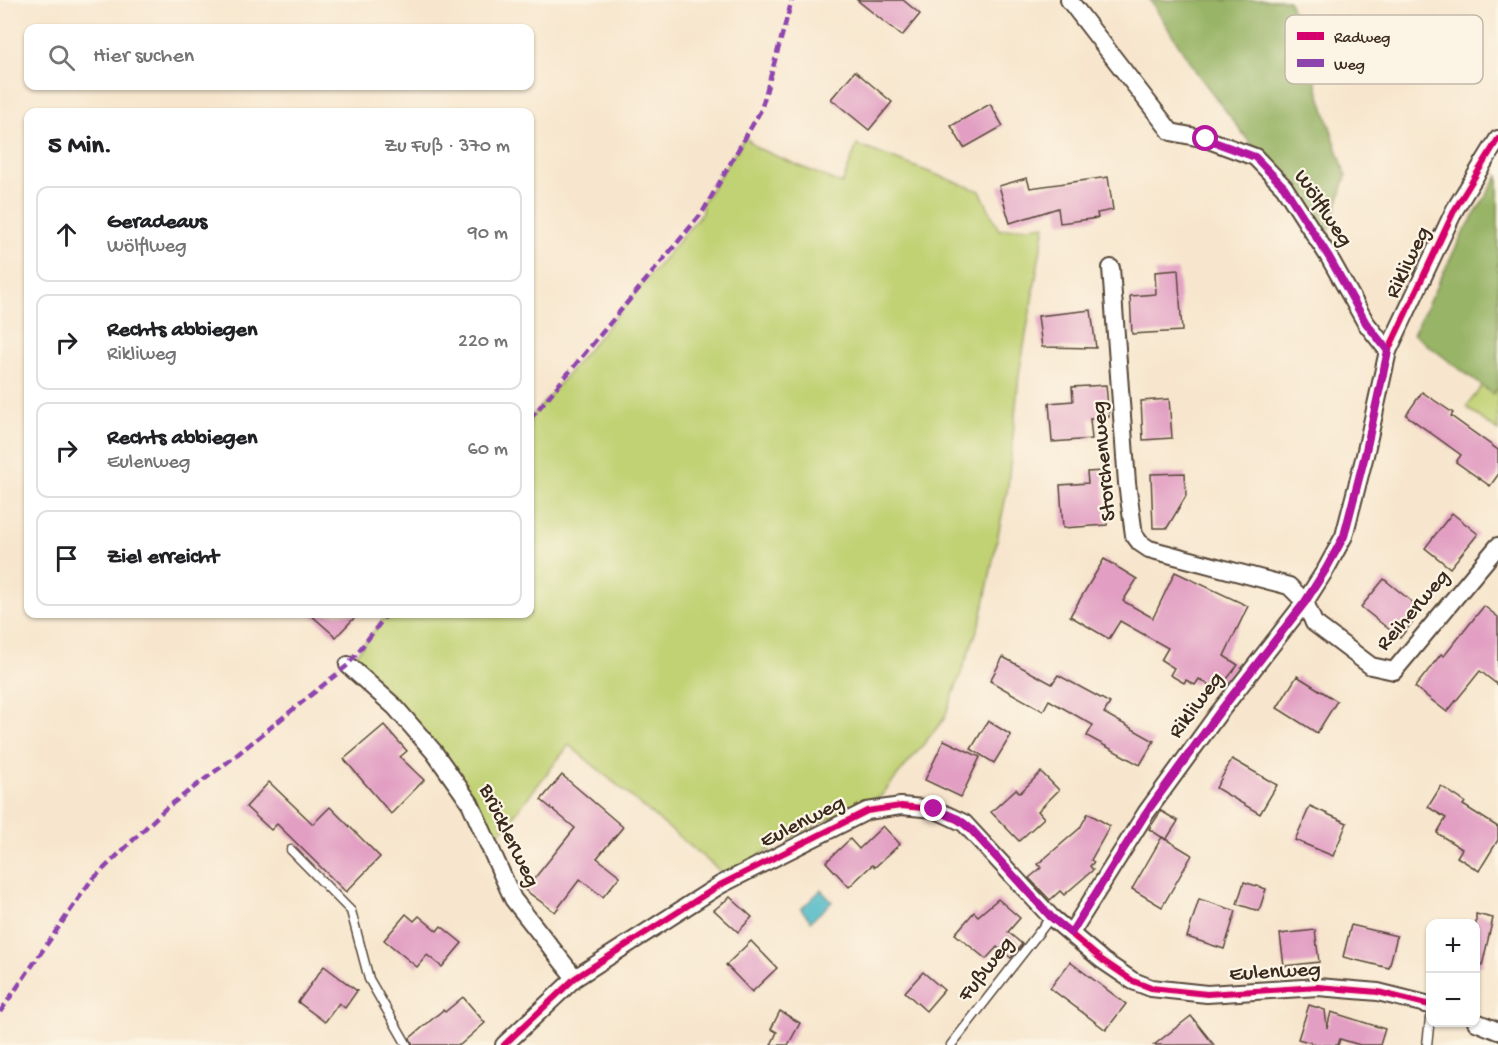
<!DOCTYPE html>
<html lang="de">
<meta charset="utf-8">
<style>
body{margin:0;font-family:"Gochi Hand",sans-serif;background:#f6f6f6;color:#202124}
.controls{position:absolute;right:18px;bottom:18px;display:grid;overflow:hidden;border-radius:12px;box-shadow:0 2px 4px #0004}
.controls button{width:54px;height:54px;display:grid;place-items:center;padding:0;border:0;border-bottom:2px solid #e0e0e0;background:#fff;color:#202124;font:30px sans-serif}
.stop{position:absolute;width:18px;height:18px;margin:-14px;border:4px solid #b5179e;border-radius:50%;background:#fff}
.stop.end{background:#b5179e;border-color:#fff;box-shadow:0 2px 6px #0008}
.list{margin:0;padding:0;list-style:none}
h2{display:flex;justify-content:space-between;align-items:center;height:78px;margin:0;padding:0 24px;font-size:26px}
h2 small{font-size:20px;font-weight:400;color:#757577}
.list li{display:grid;grid-template-columns:39px 1fr auto;gap:18px;align-items:center;box-sizing:border-box;height:96px;margin:0 12px 12px;padding:0 12px;border:2px solid #e0e0e0;border-radius:12px}
.list b{display:block;font-size:22px;white-space:nowrap}
.list p{margin:0;font-size:20px;white-space:nowrap;color:#757577}
.list em{font-size:20px;font-style:normal;color:#757577}
.icon{flex:none;width:33px;height:33px;fill:none;stroke:currentColor;stroke-width:2;stroke-linecap:round;stroke-linejoin:round}
.map{position:relative;flex:none;width:1498px;height:1045px;overflow:hidden}
.search{position:absolute;background:#fff;box-shadow:0 2px 4px #0004;left:24px;top:24px;width:510px;height:66px;display:flex;align-items:center;gap:15px;box-sizing:border-box;padding:0 21px;border-radius:12px;color:#757577;font-size:22px}
.panel{position:absolute;background:#fff;box-shadow:0 2px 4px #0004;left:24px;top:108px;width:510px;height:510px;border-radius:12px}
.map>svg:first-child{display:block}
.green{fill:#c1d275;stroke:#7e7e4a;stroke-width:1.5}
.forest{fill:#98b466;stroke:#6a6f42;stroke-width:1.5}
.water{fill:#4ab7c5;stroke:#427072;stroke-width:1.5}
.building{fill:#e29fc3}
.lines{fill:none;stroke-linecap:round;stroke-linejoin:round}
.service-casing{stroke:#574638;stroke-width:11}
.minor-casing{stroke:#574638;stroke-width:20}
.service{stroke:#fff;stroke-width:8}
.minor{stroke:#fff;stroke-width:16}
.quiet{stroke:#8e44ad;stroke-width:4.5;stroke-dasharray:9 4.5;stroke-linecap:butt}
.cycleway-casing{stroke:#fcf5e5;stroke-width:10}
.cycleway{stroke:#d6006c;stroke-width:6}
.route{stroke:#b5179e;stroke-width:8}
.labels{text-anchor:middle;dominant-baseline:central;stroke-width:4.5;stroke-linejoin:round;paint-order:stroke}
.street-label{font-size:22px;fill:#3b2a1e;stroke:#fcf5e5}
.key{fill:#fcf5e5;stroke:#c2b8a9;stroke-width:1.5}
.key-label{font-size:16px;fill:#3b2a1e}
</style>
<div class="map">
<svg width="1498" height="1045" viewBox="0 0 1498 1045">
<rect width="100%" height="100%" fill="#fcf5e5"/>
<filter id="ink" filterUnits="userSpaceOnUse"><feTurbulence type="fractalNoise" baseFrequency=".0167" numOctaves="2"/><feDisplacementMap in="SourceGraphic" scale="12" xChannelSelector="R" yChannelSelector="G"/><feConvolveMatrix kernelMatrix="1 2 1 2 8 2 1 2 1" color-interpolation-filters="sRGB"/></filter>
<filter id="wash" filterUnits="userSpaceOnUse"><feTurbulence type="fractalNoise" baseFrequency=".008" numOctaves="4" result="noise"/><feDisplacementMap in="SourceGraphic" scale="24" xChannelSelector="R" yChannelSelector="G"/><feGaussianBlur stdDeviation="1.35" result="paint"/><feColorMatrix in="noise" values="0 0 0 0 0 0 0 0 0 0 0 0 0 0 0 0 0 1.4 0 .05"/><feComposite in="paint" operator="in"/></filter>
<g filter="url(#wash)">
<rect width="100%" height="100%" fill="#f7e6cd"/>
<g class="green">
<path d="M745 137 757 148 842 184 857 145 980 191 999 230 1045 225 1019 375 1008 486 981 619 944 719 881 796 803 831 725 875 569 745 493 842 463 787 348 665 387 614H530V419L702 213V203Z"/>
<path d="M1482 386 1493 394 1498 387V431L1466 407Z"/>
</g>
<g class="forest">
<path d="M1150 0H1289L1346 176 1328 235 1266 164 1197 73Z"/>
<path d="M1498 176V387L1493 394 1413 334 1461 237Z"/>
</g>
<path class="water" d="M821 890 832 902 811 921 801 909Z"/>
<g id="blocks">
<g class="building">
<path d="M857 0H903L920 14 902 36Z"/>
<path d="M855 71 892 102 869 130 831 99Z"/>
<path d="M990 104 1003 126 964 148 951 126Z"/>
<path d="M1108 177 1113 210 1097 213 1098 218 1060 223 1058 208 1010 223 999 186 1027 178 1030 188Z"/>
<path d="M1178 270 1182 331 1132 334 1130 296 1156 294 1155 272Z"/>
<path d="M1091 310 1096 348 1042 347 1038 316Z"/>
<path d="M1106 385 1109 417 1090 419 1092 439 1052 442 1049 403 1073 401 1072 387Z"/>
<path d="M1422 392 1453 413 1451 416 1498 450V475L1490 486 1456 462 1461 455 1406 415Z"/>
<path d="M1169 399 1172 438 1143 440 1141 401Z"/>
<path d="M1103 471 1107 525 1063 528 1060 485 1088 483 1087 472Z"/>
<path d="M1185 473 1186 496 1167 528H1153L1151 474Z"/>
<path d="M1452 513 1478 534 1450 568 1425 548Z"/>
<path d="M1104 559 1137 579 1123 601 1153 618 1175 572 1248 606 1224 656 1238 665 1220 688 1213 684 1211 686 1199 679 1195 685 1186 680 1184 683 1170 675 1174 668 1161 660 1168 648 1120 621 1109 639 1070 616Z"/>
<path d="M1384 579 1422 610 1400 638 1361 607Z"/>
<path d="M1484 606 1498 617V685L1480 671 1447 712 1415 687 1441 654 1444 656Z"/>
<path d="M310 614H358L336 637Z"/>
<path d="M1003 657 1052 684 1058 675 1110 703 1104 713 1154 741 1140 765 1087 736 1093 725 1049 700 1043 711 990 681Z"/>
<path d="M1297 676 1337 701 1317 733 1277 708Z"/>
<path d="M988 721 1011 735 994 763 971 749Z"/>
<path d="M384 725 407 751 400 757 424 780 391 814 344 759Z"/>
<path d="M944 740 980 757 961 797 925 780Z"/>
<path d="M1232 759 1277 785 1260 814 1216 788Z"/>
<path d="M1041 772 1059 790 1038 811 1044 818 1019 841 991 812 1016 789 1020 793Z"/>
<path d="M562 775 623 827 597 858 620 876 603 897 580 879 555 912 525 890 575 828 541 800Z"/>
<path d="M269 782 313 824 330 807 380 857 346 892 277 824 271 830 246 807Z"/>
<path d="M1441 786 1465 802 1463 805 1498 827V840L1479 871 1457 857 1462 849 1437 833 1446 818 1428 807Z"/>
<path d="M1310 806 1347 823 1333 856 1295 840Z"/>
<path d="M1161 811 1178 821 1166 840 1149 829Z"/>
<path d="M1088 813 1110 826 1091 860 1094 862 1090 866 1093 870 1064 895 1060 891 1050 900 1029 878 1041 868 1038 864 1080 828Z"/>
<path d="M883 826 900 844 875 867 872 865 849 887 826 862 850 839 859 849Z"/>
<path d="M1162 837 1192 855 1162 907 1132 889Z"/>
<path d="M1244 882 1266 889 1259 911 1237 904Z"/>
<path d="M730 897 752 917 738 932 714 910Z"/>
<path d="M998 899 1020 918 1008 932 1022 944 1011 958 997 947 986 959 955 934 974 912 978 916Z"/>
<path d="M1199 899 1236 911 1224 949 1187 937Z"/>
<path d="M406 914 414 921 419 916 437 931 441 926 462 943 442 967 427 955 417 967 384 940Z"/>
<path d="M1476 914 1493 918 1482 966H1476Z"/>
<path d="M1351 925 1397 936 1389 968 1343 957Z"/>
<path d="M1315 930 1319 962 1284 966 1280 934Z"/>
<path d="M751 941 777 968 752 992 726 965Z"/>
<path d="M1070 962 1126 1004 1106 1030 1050 988Z"/>
<path d="M324 966 357 991 345 1008 339 1003 325 1022 298 1002Z"/>
<path d="M923 972 944 990 926 1011 905 992Z"/>
<path d="M463 997 485 1023 460 1045H413L410 1038 443 1010 445 1012Z"/>
<path d="M1309 1005 1325 1010 1327 1028 1331 1012 1385 1029 1380 1045H1360L1340 1039 1338 1045H1319L1298 1039Z"/>
<path d="M780 1011 800 1023 788 1045H771L777 1032 771 1029Z"/>
<path d="M1191 1016 1214 1045H1154Z"/>
</g>
</g>
</g>
<g filter="url(#ink)">
<use href="#blocks" fill-opacity="0" stroke="#574638" stroke-width="1.5"/>
<g class="lines">
<defs>
<g id="service">
<path d="M291 850 351 911 369 979 407 1045"/>
<path d="M951 1045 1051 917"/>
<path d="M1427 1045 1430 1018"/>
</g>
<g id="minor">
<path d="M1069 0 1171 132 1206 139 1255 157 1284 187 1329 257 1366 323 1388 351"/>
<path d="M1111 268 1127 483 1134 535 1140 543 1149 549 1289 586 1305 602 1314 623 1371 666 1394 671 1498 546"/>
<path d="M348 665 395 707 434 752 470 803 513 899 575 978"/>
<path d="M1071 933 1146 813 1218 714 1305 602 1326 569 1344 536 1365 455 1388 351 1455 209 1498 139"/>
<path d="M1476 1022 1498 1031"/>
<path d="M504 1045 575 978 720 885 867 811 901 806 934 809 964 823 1051 917 1102 960 1133 981 1151 988 1207 994 1318 987 1378 992 1430 1005"/>
</g>
</defs>
<use href="#service" class="service-casing"/>
<use href="#minor" class="minor-casing"/>
<use href="#service" class="service"/>
<use href="#minor" class="minor"/>
<g class="quiet">
<path d="M530 419 702 213 761 110 792 0"/>
<path d="M0 1012 90 882 165 809 233 758 348 665 387 614"/>
</g>
<defs>
<g id="cycleway">
<path d="M1071 933 1146 813 1218 714 1305 602 1326 569 1344 536 1365 455 1388 351 1455 209 1498 139"/>
<path d="M504 1045 575 978 720 885 867 811 901 806 934 809 964 823 1051 917 1102 960 1133 981 1151 988 1207 994 1318 987 1378 992 1430 1005"/>
</g>
</defs>
<use href="#cycleway" class="cycleway-casing"/>
<use href="#cycleway" class="cycleway"/>
</g>
</g>
<g class="lines" filter="url(#ink)">
<path class="route" d="M934 809 958 819 972 830 1051 917 1071 933 1146 813 1218 714 1305 602 1326 569 1344 536 1365 455 1388 351 1366 323 1329 257 1284 187 1255 157 1206 139"/>
</g>
<g class="labels">
<g class="street-label">
<text transform="translate(1322 209) rotate(56)">Wölflweg</text>
<text transform="translate(1409 263) rotate(-64)">Rikliweg</text>
<text transform="translate(1105 461) rotate(-95)">Storchenweg</text>
<text transform="translate(1414 611) rotate(-49)">Reiherweg</text>
<text transform="translate(1197 706) rotate(-53)">Rikliweg</text>
<text transform="translate(803 823) rotate(-27)">Eulenweg</text>
<text transform="translate(508 836) rotate(64)">Brücklerweg</text>
<text transform="translate(987 970) rotate(-52)">Fußweg</text>
<text transform="translate(1275 973) rotate(-3)">Eulenweg</text>
</g>
</g>
<rect x="1285" y="15" width="198" height="69" rx="9" class="key"/>
<rect x="1297" y="32" width="27" height="8" fill="#d6006c"/>
<rect x="1297" y="59" width="27" height="8" fill="#8e44ad"/>
<g class="key-label">
<text x="1334" y="42">Radweg</text>
<text x="1334" y="69">Weg</text>
</g>
</svg>
<div class="controls">
<button>+</button>
<button>−</button>
</div>
<div class="stop" style="left:1206px;top:139px"></div>
<div class="stop end" style="left:934px;top:809px"></div>
<div class="search"><svg class="icon" aria-label="search" viewBox="0 0 24 24"><circle cx="10" cy="10" r="6"/><path d="M15 15l6 6"/></svg>Hier suchen</div>
<section class="panel">
<h2>5 Min.<small>Zu Fuß · 370 m</small></h2>
<ul class="list">
<li><svg class="icon" aria-label="ahead" viewBox="0 0 24 24"><path d="M12 20V5M6 11l6-6 6 6"/></svg><div><b>Geradeaus</b><p>Wölflweg</p></div><em>90 m</em></li>
<li><svg class="icon" aria-label="right" viewBox="0 0 24 24"><path d="M7 20v-9h11M14 6l5 5-5 5"/></svg><div><b>Rechts abbiegen</b><p>Rikliweg</p></div><em>220 m</em></li>
<li><svg class="icon" aria-label="right" viewBox="0 0 24 24"><path d="M7 20v-9h11M14 6l5 5-5 5"/></svg><div><b>Rechts abbiegen</b><p>Eulenweg</p></div><em>60 m</em></li>
<li><svg class="icon" aria-label="arrive" viewBox="0 0 24 24"><path d="M6 21V4h12l-3 4 3 4H6"/></svg><div><b>Ziel erreicht</b></div></li>
</ul>
</section>
</div>
